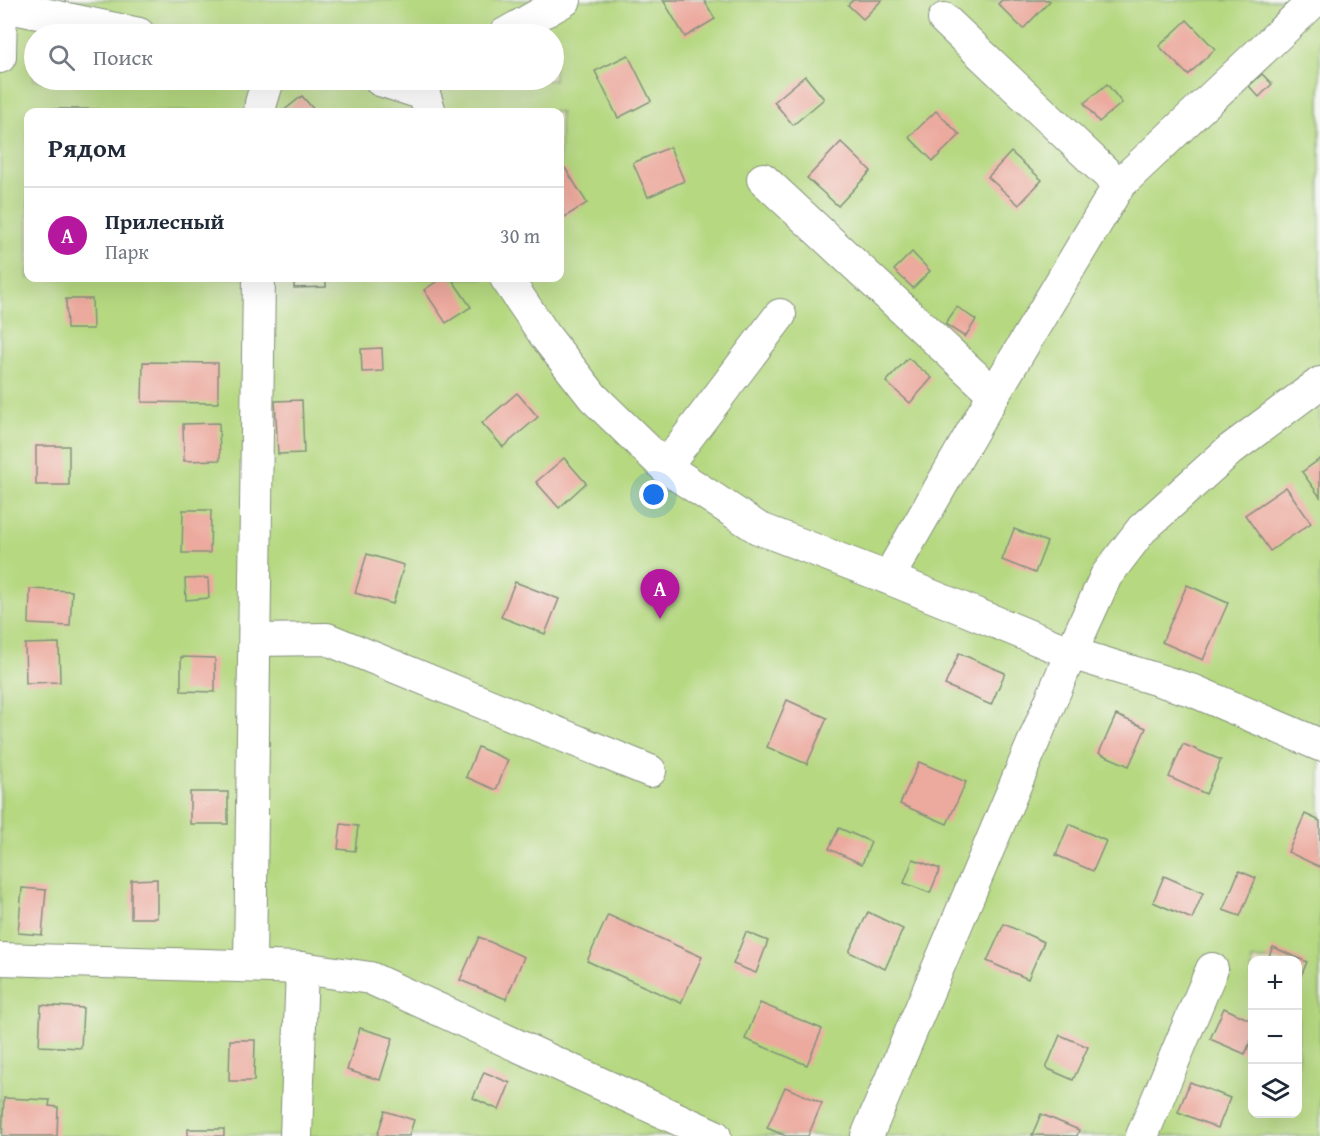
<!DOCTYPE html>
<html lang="ru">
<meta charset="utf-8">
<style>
body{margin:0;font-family:"Gentium Book Plus",serif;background:#f6f6f7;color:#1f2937}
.controls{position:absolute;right:18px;bottom:18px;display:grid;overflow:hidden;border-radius:12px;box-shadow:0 6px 24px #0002}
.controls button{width:54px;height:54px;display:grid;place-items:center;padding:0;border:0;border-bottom:2px solid #e0e1e3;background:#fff;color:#1f2937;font:30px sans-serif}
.you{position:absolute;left:654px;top:495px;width:21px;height:21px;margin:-15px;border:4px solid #fff;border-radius:50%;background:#1a73e8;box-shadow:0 0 0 9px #1a73e833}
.badge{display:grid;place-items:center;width:39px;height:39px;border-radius:50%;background:#b5179e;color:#fff;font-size:20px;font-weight:700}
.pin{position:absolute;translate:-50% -50px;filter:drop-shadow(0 2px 3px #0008)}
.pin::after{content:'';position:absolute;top:32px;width:21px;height:18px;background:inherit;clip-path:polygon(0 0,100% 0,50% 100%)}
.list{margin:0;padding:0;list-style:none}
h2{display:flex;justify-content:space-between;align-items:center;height:78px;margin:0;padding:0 24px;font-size:26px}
h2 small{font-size:20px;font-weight:400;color:#747a83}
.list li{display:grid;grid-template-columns:39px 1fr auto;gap:18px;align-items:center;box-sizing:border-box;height:96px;padding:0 24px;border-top:2px solid #e0e1e3}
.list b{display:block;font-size:22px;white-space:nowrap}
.list p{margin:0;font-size:20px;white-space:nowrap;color:#747a83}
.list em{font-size:20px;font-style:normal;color:#747a83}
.icon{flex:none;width:33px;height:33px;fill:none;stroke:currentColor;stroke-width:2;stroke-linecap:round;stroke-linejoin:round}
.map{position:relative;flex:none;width:1320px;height:1136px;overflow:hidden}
.search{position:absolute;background:#fff;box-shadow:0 6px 24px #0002;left:24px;top:24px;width:540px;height:66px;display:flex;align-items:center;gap:15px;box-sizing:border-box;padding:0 21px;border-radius:33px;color:#747a83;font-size:22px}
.panel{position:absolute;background:#fff;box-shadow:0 6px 24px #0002;left:24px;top:108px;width:540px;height:174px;border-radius:12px}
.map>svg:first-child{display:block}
.green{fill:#b5d880;stroke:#6a8a5a;stroke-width:1.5;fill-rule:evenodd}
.building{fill:#eca99d}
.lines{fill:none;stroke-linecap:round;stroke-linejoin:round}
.minor-casing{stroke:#84907c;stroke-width:34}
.minor{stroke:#fff;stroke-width:32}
</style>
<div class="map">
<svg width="1320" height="1136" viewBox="0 0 1320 1136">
<rect width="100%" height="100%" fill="#f6f6f2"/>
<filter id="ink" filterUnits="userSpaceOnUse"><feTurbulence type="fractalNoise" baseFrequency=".0167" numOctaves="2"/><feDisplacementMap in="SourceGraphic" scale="12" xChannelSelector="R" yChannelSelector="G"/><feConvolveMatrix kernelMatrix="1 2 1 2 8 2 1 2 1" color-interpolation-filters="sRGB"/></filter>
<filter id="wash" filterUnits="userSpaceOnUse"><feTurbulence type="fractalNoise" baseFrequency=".008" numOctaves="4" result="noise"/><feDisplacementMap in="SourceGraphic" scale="24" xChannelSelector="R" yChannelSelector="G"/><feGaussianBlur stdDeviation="1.35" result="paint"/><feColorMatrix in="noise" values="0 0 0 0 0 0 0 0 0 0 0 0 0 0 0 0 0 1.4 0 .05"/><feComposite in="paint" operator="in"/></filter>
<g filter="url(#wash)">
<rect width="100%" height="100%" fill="#e8e3c4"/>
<path class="green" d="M0 0H1320V1136H0ZM34 34H554V80H34ZM28 112H560V278H28ZM1252 960H1298V1114H1252Z"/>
<g id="blocks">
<g class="building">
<path d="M663 0H704L715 19 685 37Z"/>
<path d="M853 0H882L863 19 848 5Z"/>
<path d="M1002 0H1049L1050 1 1023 29 998 4Z"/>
<path d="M1187 20 1215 49 1188 75 1159 46Z"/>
<path d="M417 29V34H395V31Z"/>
<path d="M628 55 651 101 618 118 595 71Z"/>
<path d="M1262 74 1272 84 1259 97 1249 86Z"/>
<path d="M805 76 824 99 793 125 774 102Z"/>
<path d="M1107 84 1122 103 1099 122 1084 103Z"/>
<path d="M302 96 316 112H282Z"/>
<rect x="38" y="109" width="61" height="3"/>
<path d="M936 111 960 135 933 161 909 137Z"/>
<path d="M841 142 871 171 838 206 807 178Z"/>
<path d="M670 147 684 181 648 197 633 163Z"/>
<path d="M1011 152 1042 180 1019 205 988 177Z"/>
<path d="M565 168 587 203 560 220V171Z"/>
<path d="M912 252 930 271 913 288 894 270Z"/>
<path d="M294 278H326V287L294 288Z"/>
<path d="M442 278H451L471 307 446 323 424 290Z"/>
<path d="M66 299H92L93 329H67Z"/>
<path d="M957 307 976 320 965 337 945 324Z"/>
<path d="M382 348 383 371 362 372 361 349Z"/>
<path d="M908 358 932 378 910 403 886 382Z"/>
<path d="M143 362 218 363V403L142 402Z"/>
<path d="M517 393 538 417 503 447 482 423Z"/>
<path d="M302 400 304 453 278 454 275 401Z"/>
<path d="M219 423 220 460 184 461 183 424Z"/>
<rect x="36" y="446" width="33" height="39"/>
<path d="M564 458 586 483 559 508 536 482Z"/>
<path d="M1320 459V497L1302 472Z"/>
<path d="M1286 487 1311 523 1270 551 1245 515Z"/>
<path d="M183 510H211L210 553H182Z"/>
<path d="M1014 529 1047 542 1035 573 1002 560Z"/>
<path d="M367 554 404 565 393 604 355 593Z"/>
<path d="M208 578 209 598 186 600 185 579Z"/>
<path d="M515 582 559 599 545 634 501 617Z"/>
<path d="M1187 585 1228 603 1203 660 1162 642Z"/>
<path d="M30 589 72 591 70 626 29 624Z"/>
<path d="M59 643 60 682 26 683 25 644Z"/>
<path d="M959 653 1005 673 991 705 945 685Z"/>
<path d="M181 657 215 658V692L181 691Z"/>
<path d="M787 700 827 718 807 764 767 747Z"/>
<path d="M1116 715 1146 728 1129 766 1099 753Z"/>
<path d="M1183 744 1221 760 1206 794 1169 777Z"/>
<path d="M478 747 508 760 496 790 466 777Z"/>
<path d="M919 762 966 782 947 824 900 804Z"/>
<rect x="190" y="792" width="38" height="32"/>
<path d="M1305 814 1320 821V867L1288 852Z"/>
<path d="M341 824 358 826 355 851 338 849Z"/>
<path d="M1069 824 1106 841 1093 871 1056 855Z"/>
<path d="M839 828 871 842 862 864 829 849Z"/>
<path d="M913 859 940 869 930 893 904 883Z"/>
<path d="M1239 871 1256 878 1240 916 1223 910Z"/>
<path d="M1164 876 1203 893 1192 919 1153 902Z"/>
<path d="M157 879V918H131V880Z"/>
<path d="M22 888 46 890 42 935 18 933Z"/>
<path d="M868 912 903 929 885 969 849 952Z"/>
<path d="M608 915 702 957 681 1003 587 961Z"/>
<path d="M1004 924 1044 942 1028 979 987 961Z"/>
<path d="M746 932 768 941 756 973 733 964Z"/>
<path d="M479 937 524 957 506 999 460 980Z"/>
<path d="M1273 947 1307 962 1298 983V960H1267Z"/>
<path d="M760 1003 822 1029 807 1065 745 1039Z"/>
<path d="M41 1005 83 1008 81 1048 39 1046Z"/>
<path d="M1224 1008 1252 1021V1038L1245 1054 1210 1039Z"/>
<path d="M360 1028 393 1038 380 1080 347 1070Z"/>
<path d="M1060 1035 1088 1047 1073 1080 1046 1068Z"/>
<path d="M230 1040H255L254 1081H229Z"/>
<path d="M484 1072 510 1083 499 1110 473 1098Z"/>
<path d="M1190 1082 1230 1098 1218 1128 1178 1112Z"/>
<path d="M785 1087 822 1103 808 1136H786L767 1128Z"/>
<path d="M4 1098 50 1100 49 1106 58 1107 57 1136H2Z"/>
<path d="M385 1111 414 1120 409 1136H377Z"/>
<path d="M1041 1114 1079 1130 1077 1136 1032 1135Z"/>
<rect x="188" y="1129" width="36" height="7"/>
</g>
</g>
</g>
<g filter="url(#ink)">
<use href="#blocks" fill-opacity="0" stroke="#84907c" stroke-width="1.5"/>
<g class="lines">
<defs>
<g id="minor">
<path d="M0 5 139 34"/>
<path d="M944 19 1119 185"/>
<path d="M505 34 565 0"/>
<path d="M0 57 1 6"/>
<path d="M380 80 424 94 430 112"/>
<path d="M260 112 261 103 268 80"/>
<path d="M763 179 994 394"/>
<path d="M506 278 546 337 593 397 665 467 758 528 888 578 1071 653 1194 691 1320 745"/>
<path d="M665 467 780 315"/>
<path d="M888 578 994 394 1119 185 1313 2"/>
<path d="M255 640 327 639 650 771"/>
<path d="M0 959 302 968 370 978 715 1136"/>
<path d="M250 965 259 278"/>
<path d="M296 1136 302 968"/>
<path d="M867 1136 1071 653 1106 576 1142 529 1231 449 1320 383"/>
<path d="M1142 1136 1212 969"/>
</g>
</defs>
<use href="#minor" class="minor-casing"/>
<use href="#minor" class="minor"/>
</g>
</g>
</svg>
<div class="controls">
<button>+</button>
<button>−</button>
<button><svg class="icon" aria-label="layers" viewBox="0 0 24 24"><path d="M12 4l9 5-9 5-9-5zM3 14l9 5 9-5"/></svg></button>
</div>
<div class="you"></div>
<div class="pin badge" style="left:660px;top:619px">A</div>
<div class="search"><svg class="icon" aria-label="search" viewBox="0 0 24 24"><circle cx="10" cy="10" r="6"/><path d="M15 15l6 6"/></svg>Поиск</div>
<section class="panel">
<h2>Рядом<small></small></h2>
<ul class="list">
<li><span class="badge">A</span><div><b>Прилесный</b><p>Парк</p></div><em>30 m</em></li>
</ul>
</section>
</div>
